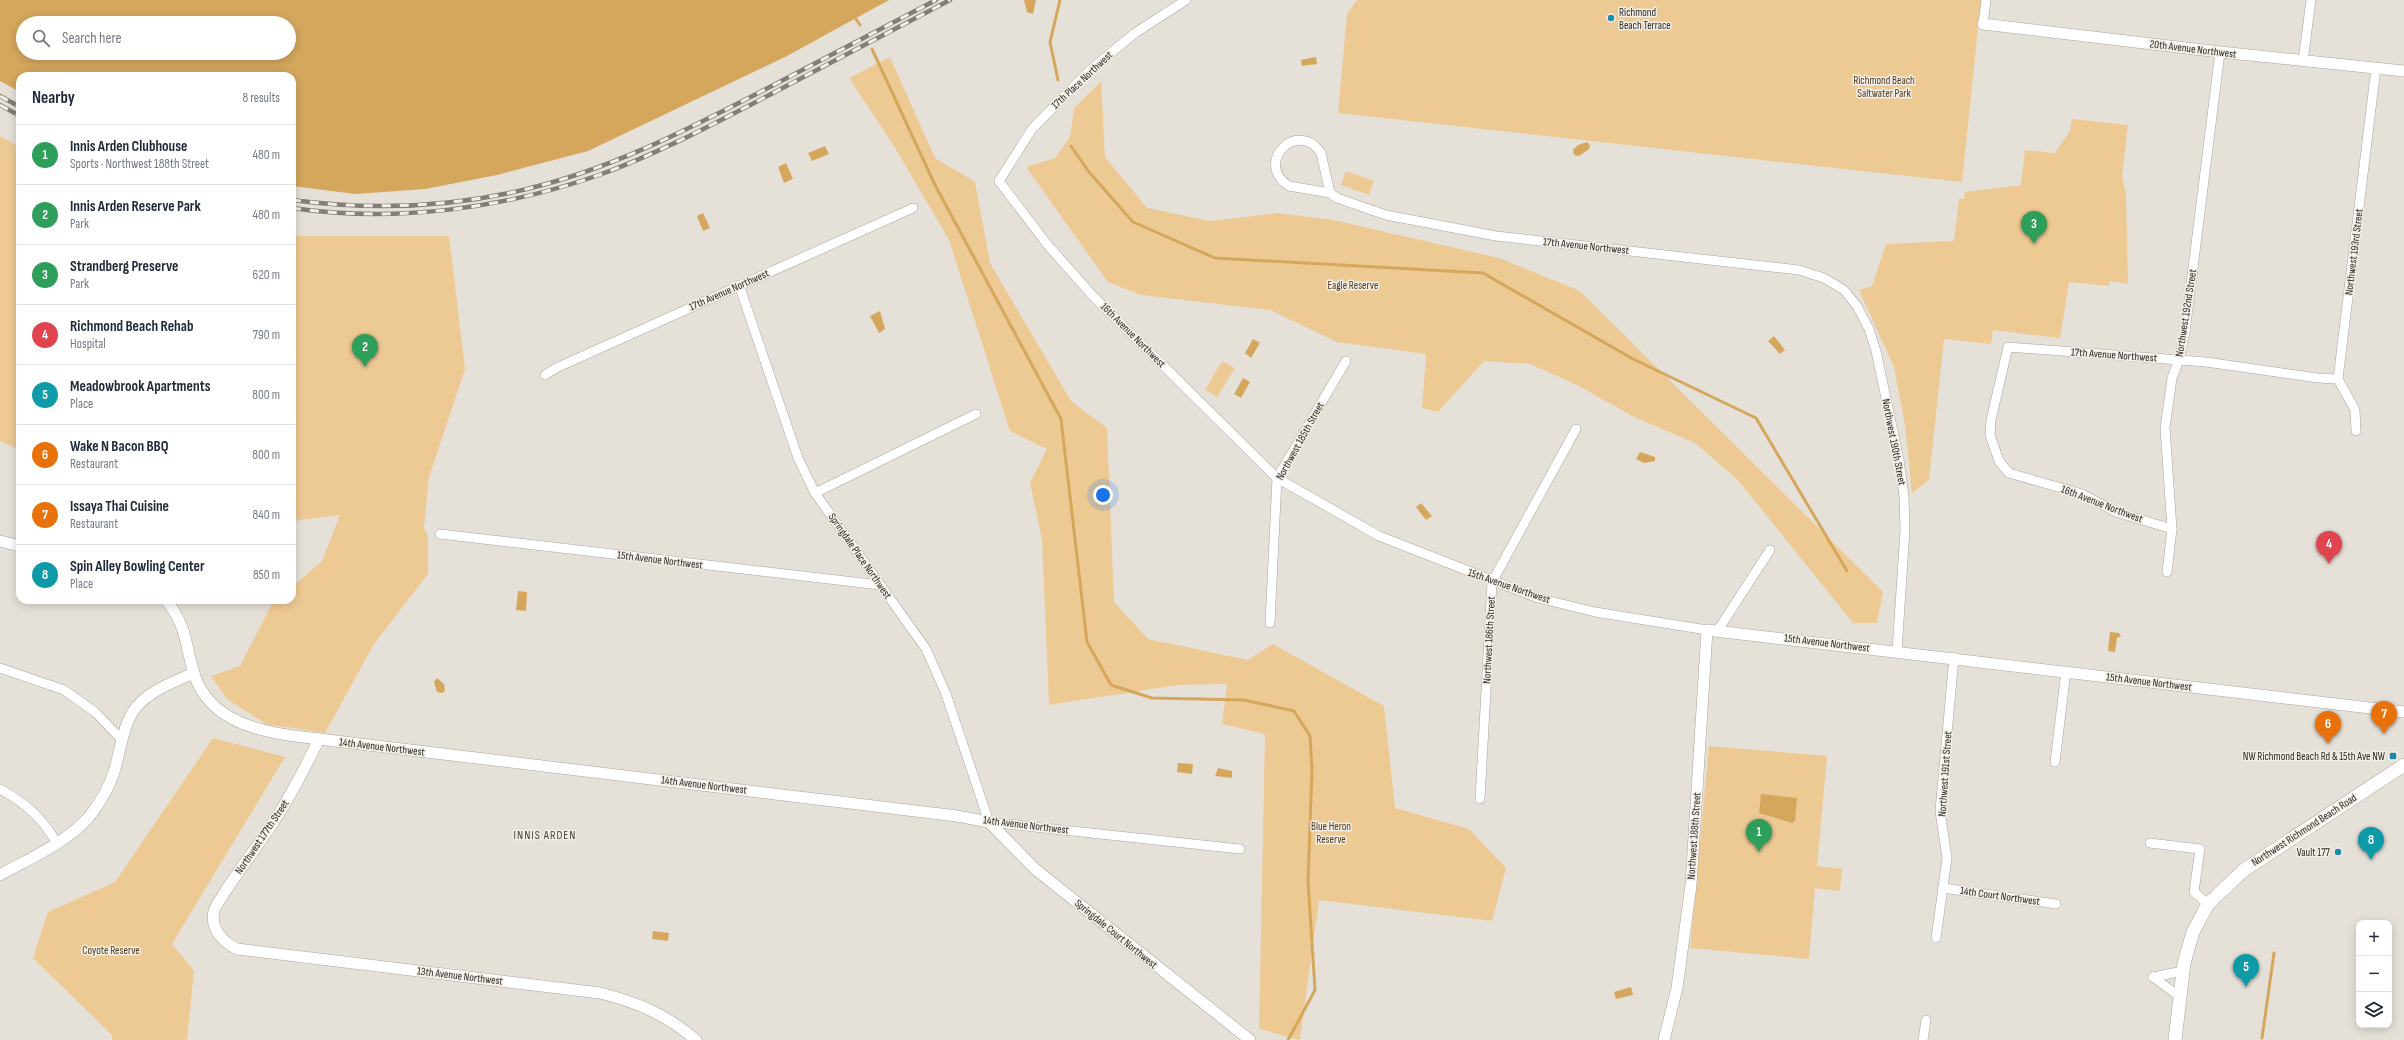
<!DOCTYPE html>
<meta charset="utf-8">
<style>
body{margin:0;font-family:"Sofia Sans Condensed",sans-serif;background:#f2f2f3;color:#1f2937}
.controls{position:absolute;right:12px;bottom:12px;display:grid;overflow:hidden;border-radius:8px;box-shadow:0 2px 10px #0003}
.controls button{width:36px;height:36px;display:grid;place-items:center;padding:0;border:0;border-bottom:1px solid #e0e1e3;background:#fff;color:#1f2937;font:20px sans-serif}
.you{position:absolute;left:1103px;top:495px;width:14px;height:14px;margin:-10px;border:3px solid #fff;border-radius:50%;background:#1a73e8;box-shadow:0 0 0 6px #1a73e833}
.badge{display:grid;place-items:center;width:26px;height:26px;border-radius:50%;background:#d93025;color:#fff;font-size:13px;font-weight:700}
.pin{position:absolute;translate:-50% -33px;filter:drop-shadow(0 1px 2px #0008)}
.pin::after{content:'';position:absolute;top:21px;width:14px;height:12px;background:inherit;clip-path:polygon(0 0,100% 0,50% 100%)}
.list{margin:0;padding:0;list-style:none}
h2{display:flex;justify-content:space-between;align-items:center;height:52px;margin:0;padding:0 16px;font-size:17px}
h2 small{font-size:13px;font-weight:400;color:#747a83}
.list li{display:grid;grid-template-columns:26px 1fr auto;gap:12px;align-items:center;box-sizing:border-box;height:60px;padding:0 16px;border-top:1px solid #e0e1e3}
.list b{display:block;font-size:15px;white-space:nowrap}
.list p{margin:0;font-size:13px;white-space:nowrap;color:#747a83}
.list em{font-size:13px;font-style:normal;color:#747a83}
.icon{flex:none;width:22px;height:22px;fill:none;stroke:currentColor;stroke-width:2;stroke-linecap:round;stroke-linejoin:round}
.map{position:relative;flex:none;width:2404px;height:1040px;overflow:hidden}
.search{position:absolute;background:#fff;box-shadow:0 2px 10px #0003;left:16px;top:16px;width:280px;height:44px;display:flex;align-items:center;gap:10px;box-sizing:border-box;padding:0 14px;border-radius:22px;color:#747a83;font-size:15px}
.panel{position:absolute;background:#fff;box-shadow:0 2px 10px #0003;left:16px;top:72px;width:280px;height:532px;border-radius:12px}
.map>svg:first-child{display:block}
.green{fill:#edca94}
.water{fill:#d5a75d;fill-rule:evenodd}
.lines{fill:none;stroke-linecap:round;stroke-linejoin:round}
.stream{stroke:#d5a75d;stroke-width:3}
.minor-casing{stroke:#a9a49c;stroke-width:10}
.tertiary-casing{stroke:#a9a49c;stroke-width:12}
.secondary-casing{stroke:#a9a49c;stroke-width:14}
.minor{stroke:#fff;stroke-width:9}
.tertiary{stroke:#fff;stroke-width:11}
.secondary{stroke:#fff;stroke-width:13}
.rail-casing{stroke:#827f79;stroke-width:4.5}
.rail{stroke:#f3eee6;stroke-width:3;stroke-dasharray:9;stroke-linecap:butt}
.poi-dot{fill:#1c89af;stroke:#f3eee6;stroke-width:1.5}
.labels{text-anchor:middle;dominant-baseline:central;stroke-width:3;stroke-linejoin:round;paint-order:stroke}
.poi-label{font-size:11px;fill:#2c2a27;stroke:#f3eee6;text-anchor:end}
.street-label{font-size:11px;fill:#2c2a27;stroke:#f3eee6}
.park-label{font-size:11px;fill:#4c3818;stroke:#f3eee6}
.neighbourhood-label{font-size:12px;letter-spacing:1px;fill:#47433c;stroke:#f3eee6}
</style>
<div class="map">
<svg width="2404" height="1040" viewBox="0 0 2404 1040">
<rect width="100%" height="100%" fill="#e6e1d8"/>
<g class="green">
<path d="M1357 0H1981L1962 182 1338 113 1347 14Z"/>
<path d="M890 57 935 158 975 182 990 263 1071 401 1107 428 1114 602 1148 639 1248 660 1273 644 1384 706 1395 808 1469 829 1506 868 1492 921 1319 900 1300 1040 1259 1029 1265 734 1222 724 1227 684 1178 685 1049 705 1042 539 1030 483 1047 449 1010 431 949 240 894 146 849 78Z"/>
<path d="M1101 82 1105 157 1147 208 1210 221 1278 213 1333 220 1499 258 1580 291 1883 592 1877 623H1853L1738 480 1695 443 1634 417 1577 385 1530 364 1484 361 1438 412 1422 408 1426 354 1337 342 1270 310 1141 295 1108 282 1026 167 1055 158 1070 137 1074 108Z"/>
<path d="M2072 119 2128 125 2122 176 2126 194 2128 284 2110 281 2109 286 2069 282 2060 338 1993 330 1991 344 1944 339 1929 480 1912 493 1905 425 1894 367 1859 290 1872 286 1886 244 1954 241 1959 199H1964L1965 192 2021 185 2025 150 2055 153 2070 131Z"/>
<path d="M0 136 20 147V450L0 441Z"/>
<path d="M1346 171 1374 181 1369 195 1341 185Z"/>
<path d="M292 236H449L465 369 429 477 424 527 428 537V574L374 644 325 733 266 724 227 699 211 676 240 666 274 600H292V587L322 561 340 515 292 521Z"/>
<path d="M1222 361 1235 368 1217 397 1205 390Z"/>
<path d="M213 738 285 757 172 944 194 971 187 1040H112V1035L33 958 48 912 115 882Z"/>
<path d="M1709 746 1827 756 1817 866 1842 869 1840 891 1815 888 1809 959 1690 948Z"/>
</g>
<g class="water">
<path d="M0 0H889L787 56 588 151 497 175 425 189 355 194 292 186V76H20V92L0 81ZM23 23H289V53H23Z"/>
<path d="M1024 0H1036L1033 14 1027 12Z"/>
<path d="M1316 57 1317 64 1302 66 1301 60Z"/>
<path d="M1587 142 1590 145 1589 149 1579 156 1574 155 1573 150 1578 145Z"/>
<path d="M825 146 829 154 812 161 808 153Z"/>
<path d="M786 163 793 179 784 183 778 167Z"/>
<path d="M703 213 710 228 703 231 697 216Z"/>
<path d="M880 311 885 329 879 333 870 316Z"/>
<path d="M1774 336 1785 350 1780 354 1768 341Z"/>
<path d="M1253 339 1260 343 1251 358 1245 353Z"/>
<path d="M1243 378 1250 382 1241 398 1234 394Z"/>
<path d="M1640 452 1655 457V461L1644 463 1636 459Z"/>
<path d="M1421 503 1432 516 1426 520 1416 507Z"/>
<path d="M518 591 527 592 526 611 516 610Z"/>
<path d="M2110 632 2119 633 2121 636 2117 638 2115 652 2108 651Z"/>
<path d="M437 678 444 684 445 691 442 693 437 692 434 682Z"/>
<path d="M1178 763 1193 764 1192 774 1177 772Z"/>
<path d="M1218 768 1232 771V778L1215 776Z"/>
<path d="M1761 794 1797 798 1795 821 1792 823 1759 813Z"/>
<path d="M653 931 669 933 668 941 652 939Z"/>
<path d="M1631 987 1633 995 1616 999 1614 992Z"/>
</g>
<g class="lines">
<g class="stream">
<path d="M856 19 860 25"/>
<path d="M872 49 935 185 1061 419 1087 642 1111 685 1152 698 1244 700 1294 711 1310 736 1312 770 1308 881 1315 990 1288 1040"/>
<path d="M1058 80 1050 42 1060 0"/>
<path d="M1071 146 1089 172 1133 222 1215 258 1483 273 1633 359 1756 418 1847 571"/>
<path d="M2262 1038 2274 953"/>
</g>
<defs>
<g id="minor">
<path d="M1186 0 1135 33 1090 70 1032 129 999 181 1046 243 1092 295 1277 478 1379 536 1538 598 1595 612 1707 630"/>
<path d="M1983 24 1986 0"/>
<path d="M2303 61 2311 0"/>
<path d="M1330 193 1321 153C1298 118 1253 163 1289 186L1330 193 1337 198 1386 215 1496 236 1799 270 1824 278 1844 290 1857 306 1869 329 1876 351 1899 460 1904 496 1905 530 1897 651"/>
<path d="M739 285 798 458 815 493 926 649 946 694 989 822 1240 849"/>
<path d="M545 375 556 368 913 208"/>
<path d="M2356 431 2355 410 2338 379 2376 68"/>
<path d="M815 493 976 414"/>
<path d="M2172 529 2116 512 2082 494 2009 473 1999 461 1990 435 1991 420 2008 347 2206 362 2318 378 2338 379"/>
<path d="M440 534 880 585"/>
<path d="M2167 572 2172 529 2165 428 2172 378 2179 360 2185 332 2220 52"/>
<path d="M1270 623 1277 478 1346 361"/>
<path d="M1718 630 1770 550"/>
<path d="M0 668 64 690 95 712 122 740"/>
<path d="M2055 762 2066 671"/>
<path d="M0 789C27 804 41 817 57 843"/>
<path d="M1480 799 1492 582 1576 429"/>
<path d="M2150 843 2200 849 2194 892 2208 904"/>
<path d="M1943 888 2056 904"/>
<path d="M1936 938 1947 858 1940 811 1954 657"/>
<path d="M2153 977 2180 997"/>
<path d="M2153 977 2183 971"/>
<path d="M1923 1040 1926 1020"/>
</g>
<g id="tertiary">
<path d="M1983 24 2220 52 2404 71"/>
<path d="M0 541 20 546"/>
<path d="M166 600C187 626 185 644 194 674 212 728 271 733 319 739L957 816 989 822 1035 869 1250 1040"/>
<path d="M319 739C304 770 288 802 268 830 253 852 237 873 223 895 220 900 215 906 214 911 210 929 223 942 237 949L600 993C637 1002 667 1015 696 1040"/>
<path d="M0 875C30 858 66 843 89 817 99 804 109 788 114 772 121 750 123 718 141 702 156 688 176 681 194 673"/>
<path d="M1664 1040 1677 988 1691 885 1707 630 2404 712"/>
</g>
<path id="secondary" d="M2175 1040 2184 963 2193 932 2208 904 2244 870 2404 765"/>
</defs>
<use href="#minor" class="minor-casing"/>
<use href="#tertiary" class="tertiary-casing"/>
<use href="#secondary" class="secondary-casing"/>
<use href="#minor" class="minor"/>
<use href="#tertiary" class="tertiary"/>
<use href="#secondary" class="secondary"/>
<defs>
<g id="rail">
<path d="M0 96 20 107"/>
<path d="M0 105 20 116"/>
<path d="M292 200C376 211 464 207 546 184 623 163 694 126 764 90 822 60 879 30 936 0"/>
<path d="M292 208C394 223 502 209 599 175 660 153 717 122 775 92 833 61 892 31 950 0"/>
</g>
</defs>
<use href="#rail" class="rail-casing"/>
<use href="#rail" class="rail"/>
</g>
<g class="poi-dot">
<circle cx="1611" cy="18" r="4"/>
<rect x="2389" y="752" width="8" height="8" rx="2"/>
<circle cx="2338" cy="852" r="4"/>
</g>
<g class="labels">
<g class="poi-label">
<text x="1619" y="12" text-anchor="start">Richmond<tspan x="1619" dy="13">Beach Terrace</tspan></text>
<text x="2385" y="756">NW Richmond Beach Rd &amp; 15th Ave NW</text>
<text x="2330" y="852">Vault 177</text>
</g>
<g class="street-label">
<text transform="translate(2193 49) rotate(7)">20th Avenue Northwest</text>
<text transform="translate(1082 80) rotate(-43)">17th Place Northwest</text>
<text transform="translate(1586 246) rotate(6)">17th Avenue Northwest</text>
<text transform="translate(2354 252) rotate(-83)">Northwest 193rd Street</text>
<text transform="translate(729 290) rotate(-24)">17th Avenue Northwest</text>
<text transform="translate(2186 313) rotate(-81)">Northwest 192nd Street</text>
<text transform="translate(1133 335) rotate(45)">16th Avenue Northwest</text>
<text transform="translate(2114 355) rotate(4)">17th Avenue Northwest</text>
<text transform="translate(1300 441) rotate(-61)">Northwest 185th Street</text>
<text transform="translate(1894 442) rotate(79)">Northwest 190th Street</text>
<text transform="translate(2102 504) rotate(21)">16th Avenue Northwest</text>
<text transform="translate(860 556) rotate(55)">Springdale Place Northwest</text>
<text transform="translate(660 560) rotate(7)">15th Avenue Northwest</text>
<text transform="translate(1509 586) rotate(19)">15th Avenue Northwest</text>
<text transform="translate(1489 640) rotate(-87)">Northwest 186th Street</text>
<text transform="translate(1827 643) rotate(7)">15th Avenue Northwest</text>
<text transform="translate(2149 682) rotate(7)">15th Avenue Northwest</text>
<text transform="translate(382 747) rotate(7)">14th Avenue Northwest</text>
<text transform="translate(1945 774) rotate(-86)">Northwest 191st Street</text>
<text transform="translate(704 785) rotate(7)">14th Avenue Northwest</text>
<text transform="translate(1026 825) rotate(7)">14th Avenue Northwest</text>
<text transform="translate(2304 830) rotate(-33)">Northwest Richmond Beach Road</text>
<text transform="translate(1694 836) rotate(-86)">Northwest 188th Street</text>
<text transform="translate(262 837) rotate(-56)">Northwest 177th Street</text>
<text transform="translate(2000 896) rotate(8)">14th Court Northwest</text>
<text transform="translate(1116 934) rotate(39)">Springdale Court Northwest</text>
<text transform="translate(460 976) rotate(7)">13th Avenue Northwest</text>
</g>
<g class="park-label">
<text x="1884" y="80">Richmond Beach<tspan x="1884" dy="13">Saltwater Park</tspan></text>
<text x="1353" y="285">Eagle Reserve</text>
<text x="1331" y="826">Blue Heron<tspan x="1331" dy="13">Reserve</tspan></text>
<text x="111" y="950">Coyote Reserve</text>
</g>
<g class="neighbourhood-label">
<text x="545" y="835">INNIS ARDEN</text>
</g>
</g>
</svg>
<div class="controls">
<button>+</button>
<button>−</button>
<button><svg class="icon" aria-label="layers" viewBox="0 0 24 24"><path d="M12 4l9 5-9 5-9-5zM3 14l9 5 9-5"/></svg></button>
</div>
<div class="you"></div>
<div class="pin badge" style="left:1759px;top:852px;background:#2e9e5b">1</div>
<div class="pin badge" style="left:365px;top:367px;background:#2e9e5b">2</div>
<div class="pin badge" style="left:2034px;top:244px;background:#2e9e5b">3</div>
<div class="pin badge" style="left:2329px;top:564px;background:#e0444e">4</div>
<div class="pin badge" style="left:2246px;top:987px;background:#0f9aa8">5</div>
<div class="pin badge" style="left:2328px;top:744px;background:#e8710a">6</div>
<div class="pin badge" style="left:2384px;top:734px;background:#e8710a">7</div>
<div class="pin badge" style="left:2371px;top:860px;background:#0f9aa8">8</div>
<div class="search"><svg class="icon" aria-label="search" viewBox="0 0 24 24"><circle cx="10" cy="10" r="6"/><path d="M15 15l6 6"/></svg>Search here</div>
<section class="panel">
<h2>Nearby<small>8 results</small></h2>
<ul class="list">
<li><span class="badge" style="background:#2e9e5b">1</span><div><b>Innis Arden Clubhouse</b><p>Sports · Northwest 188th Street</p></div><em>480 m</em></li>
<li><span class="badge" style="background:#2e9e5b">2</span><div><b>Innis Arden Reserve Park</b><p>Park</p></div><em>480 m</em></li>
<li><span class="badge" style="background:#2e9e5b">3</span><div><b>Strandberg Preserve</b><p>Park</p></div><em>620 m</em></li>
<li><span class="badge" style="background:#e0444e">4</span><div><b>Richmond Beach Rehab</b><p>Hospital</p></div><em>790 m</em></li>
<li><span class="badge" style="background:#0f9aa8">5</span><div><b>Meadowbrook Apartments</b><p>Place</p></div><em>800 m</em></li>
<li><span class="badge" style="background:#e8710a">6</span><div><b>Wake N Bacon BBQ</b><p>Restaurant</p></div><em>800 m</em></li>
<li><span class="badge" style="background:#e8710a">7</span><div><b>Issaya Thai Cuisine</b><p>Restaurant</p></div><em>840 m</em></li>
<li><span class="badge" style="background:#0f9aa8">8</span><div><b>Spin Alley Bowling Center</b><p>Place</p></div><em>850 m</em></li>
</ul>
</section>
</div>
